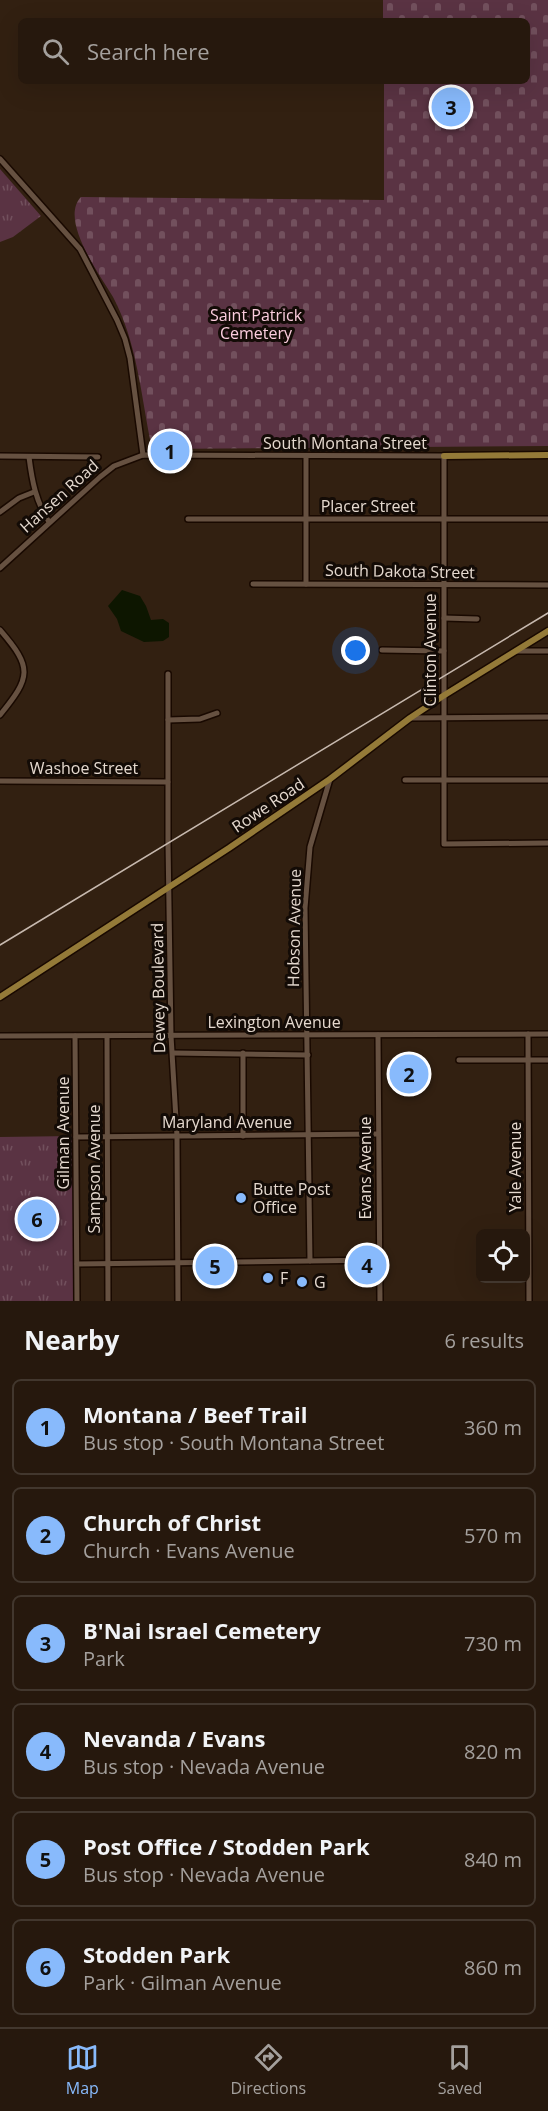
<!DOCTYPE html>
<meta charset="utf-8">
<style>
body{margin:0;font-family:"Open Sans",sans-serif;background:#32251b;color:#f1f3f6}
.controls{position:absolute;right:18px;bottom:18px;display:grid;overflow:hidden;border-radius:9px;box-shadow:0 6px 24px #0002}
.controls button{width:54px;height:54px;display:grid;place-items:center;padding:0;border:0;border-bottom:2px solid #42372e;background:#26180d;color:#f1f3f6;font:30px sans-serif}
.you{position:absolute;left:356px;top:651px;width:21px;height:21px;margin:-15px;border:4px solid #fff;border-radius:50%;background:#1a73e8;box-shadow:0 0 0 9px #1a73e833}
.badge{display:grid;place-items:center;width:39px;height:39px;border-radius:50%;background:#88bafc;color:#111;font-size:20px;font-weight:700}
.pin{position:absolute;translate:-50% -50%;border:3px solid #fff;box-shadow:0 2px 6px #0006}
.list{margin:0;padding:0;list-style:none}
h2{display:flex;justify-content:space-between;align-items:center;height:78px;margin:0;padding:0 24px;font-size:26px}
h2 small{font-size:20px;font-weight:400;color:#a4a09d}
.list li{display:grid;grid-template-columns:39px 1fr auto;gap:18px;align-items:center;box-sizing:border-box;height:96px;margin:0 12px 12px;padding:0 12px;border:2px solid #42372e;border-radius:9px}
.list b{display:block;font-size:22px;white-space:nowrap}
.list p{margin:0;font-size:20px;white-space:nowrap;color:#a4a09d}
.list em{font-size:20px;font-style:normal;color:#a4a09d}
.icon{flex:none;width:33px;height:33px;fill:none;stroke:currentColor;stroke-width:2;stroke-linecap:round;stroke-linejoin:round}
.map{position:relative;flex:none;width:548px;height:1301px;overflow:hidden}
.search{position:absolute;background:#26180d;box-shadow:0 6px 24px #0002;left:18px;right:18px;top:18px;height:66px;display:flex;align-items:center;gap:15px;box-sizing:border-box;padding:0 21px;border-radius:9px;color:#a4a09d;font-size:22px}
.sheet{height:726px;background:#26180d}
nav{display:flex;justify-content:space-around;align-items:center;box-sizing:border-box;height:84px;border-top:2px solid #42372e;background:#26180d;font-size:16px;color:#a4a09d}
nav a{display:grid;justify-items:center;gap:3px}
nav .on{color:#88bafc}
.map>svg:first-child{display:block}
.cemetery{fill:url(#cemetery-stones)}
.park{fill:url(#park-tufts)}
.water{fill:#0d1600}
.lines{fill:none;stroke-linecap:round;stroke-linejoin:round}
.minor-casing{stroke:#190900;stroke-width:8}
.major-casing{stroke:#190900;stroke-width:9}
.minor{stroke:#665141;stroke-width:5}
.major{stroke:#947a38;stroke-width:6}
.rail{stroke:#c7b9af;stroke-width:1.5}
.poi-dot{fill:#88bafc;stroke:#130b06;stroke-width:2}
.labels{text-anchor:middle;dominant-baseline:central;stroke-width:6;stroke-linejoin:round;paint-order:stroke}
.park-label{font-size:16px;fill:#fbcdde;stroke:#130b06}
.street-label{font-size:16px;fill:#e5d9cf;stroke:#130b06}
.poi-label{font-size:16px;fill:#e5d9cf;stroke:#130b06;text-anchor:start}
</style>
<div class="map">
<svg width="548" height="1301" viewBox="0 0 548 1301">
<defs>
<pattern id="cemetery-stones" width="16" height="16" patternUnits="userSpaceOnUse" patternTransform="scale(1.5)"><rect width="16" height="16" fill="#5a3343"/><path d="M2 7V4a2 2 0 0 1 4 0v3zM10 15v-3a2 2 0 0 1 4 0v3z" fill="#72505d"/></pattern>
<pattern id="park-tufts" width="24" height="20" patternUnits="userSpaceOnUse" patternTransform="scale(1.5)"><rect width="24" height="20" fill="#5a3343"/><path d="M3 7l-1-3M5 7V3M7 7l1-3M15 17l-1-3M17 17v-4M19 17l1-3" fill="none" stroke="#72505d"/></pattern>
</defs>
<rect width="100%" height="100%" fill="#322011"/>
<path class="cemetery" d="M383 0H548V446L160 449 151 444C141 395 137 342 113 297 100 275 59 220 81 197L384 200V81H527V21H383Z"/>
<g class="park">
<path d="M0 169 41 216 13 237 0 242Z"/>
<path d="M74 1136 75 1301H0V1137Z"/>
</g>
<path class="water" d="M122 590 140 596 146 606 151 620 163 619 169 623V637L163 641 144 642 121 631 117 619 108 606Z"/>
<g class="lines">
<defs>
<g id="minor">
<path d="M0 159 80 249 117 320 125 339 130 358 143 455"/>
<path d="M0 456 98 457"/>
<path d="M306 456V584"/>
<path d="M29 457C32 481 36 502 49 522"/>
<path d="M0 512 19 498 34 492"/>
<path d="M188 519H548"/>
<path d="M0 568 100 477 114 466 143 455 444 456V844L548 843"/>
<path d="M253 584 548 585"/>
<path d="M444 618 477 619"/>
<path d="M0 630C33 668 31 677 0 715"/>
<path d="M382 650 444 651"/>
<path d="M517 651H548"/>
<path d="M168 674V842L171 1036 177 1136 178 1301"/>
<path d="M410 718 548 717"/>
<path d="M168 720 200 719 217 713"/>
<path d="M405 780H548"/>
<path d="M0 781 168 782"/>
<path d="M528 1034 529 1301"/>
<path d="M378 1035 380 1301"/>
<path d="M0 1036 548 1034"/>
<path d="M75 1036 77 1301"/>
<path d="M107 1036 108 1301"/>
<path d="M173 1053 308 1055"/>
<path d="M459 1060H548"/>
<path d="M243 1136V1053"/>
<path d="M76 1137 378 1134"/>
<path d="M310 1261 305 908 310 847 330 779"/>
<path d="M77 1264 379 1260"/>
</g>
<g id="major">
<path d="M444 456 548 455"/>
<path d="M0 997 229 848 330 779 410 718 443 696 548 631"/>
</g>
</defs>
<use href="#minor" class="minor-casing"/>
<use href="#major" class="major-casing"/>
<use href="#minor" class="minor"/>
<use href="#major" class="major"/>
<path class="rail" d="M0 945 548 613"/>
</g>
<g class="poi-dot">
<circle cx="241" cy="1198" r="6"/>
<circle cx="268" cy="1278" r="6"/>
<circle cx="302" cy="1282" r="6"/>
</g>
<g class="labels">
<g class="park-label">
<text x="256" y="315">Saint Patrick<tspan x="256" dy="18">Cemetery</tspan></text>
</g>
<g class="street-label">
<text x="345" y="443">South Montana Street</text>
<text transform="translate(59 496) rotate(-42)">Hansen Road</text>
<text x="368" y="506">Placer Street</text>
<text transform="translate(400 571) rotate(1)">South Dakota Street</text>
<text transform="translate(430 650) rotate(-90)">Clinton Avenue</text>
<text x="84" y="768">Washoe Street</text>
<text transform="translate(268 805) rotate(-34)">Rowe Road</text>
<text transform="translate(294 928) rotate(-89)">Hobson Avenue</text>
<text transform="translate(158 988) rotate(-91)">Dewey Boulevard</text>
<text x="274" y="1022">Lexington Avenue</text>
<text x="227" y="1122">Maryland Avenue</text>
<text transform="translate(63 1133) rotate(-90)">Gilman Avenue</text>
<text transform="translate(515 1167) rotate(-90)">Yale Avenue</text>
<text transform="translate(365 1168) rotate(-90)">Evans Avenue</text>
<text transform="translate(94 1169) rotate(-90)">Sampson Avenue</text>
</g>
<g class="poi-label">
<text x="253" y="1189">Butte Post<tspan x="253" dy="18">Office</tspan></text>
<text x="280" y="1278">F</text>
<text x="314" y="1282">G</text>
</g>
</g>
</svg>
<div class="controls">
<button><svg class="icon" aria-label="locate" viewBox="0 0 24 24"><circle cx="12" cy="12" r="6"/><path d="M12 2v4M12 18v4M2 12h4M18 12h4"/></svg></button>
</div>
<div class="you"></div>
<div class="pin badge" style="left:170px;top:451px">1</div>
<div class="pin badge" style="left:409px;top:1074px">2</div>
<div class="pin badge" style="left:451px;top:107px">3</div>
<div class="pin badge" style="left:367px;top:1265px">4</div>
<div class="pin badge" style="left:215px;top:1266px">5</div>
<div class="pin badge" style="left:37px;top:1219px">6</div>
<div class="search"><svg class="icon" aria-label="search" viewBox="0 0 24 24"><circle cx="10" cy="10" r="6"/><path d="M15 15l6 6"/></svg>Search here</div>
</div>
<section class="sheet">
<h2>Nearby<small>6 results</small></h2>
<ul class="list">
<li><span class="badge">1</span><div><b>Montana / Beef Trail</b><p>Bus stop · South Montana Street</p></div><em>360 m</em></li>
<li><span class="badge">2</span><div><b>Church of Christ</b><p>Church · Evans Avenue</p></div><em>570 m</em></li>
<li><span class="badge">3</span><div><b>B'Nai Israel Cemetery</b><p>Park</p></div><em>730 m</em></li>
<li><span class="badge">4</span><div><b>Nevanda / Evans</b><p>Bus stop · Nevada Avenue</p></div><em>820 m</em></li>
<li><span class="badge">5</span><div><b>Post Office / Stodden Park</b><p>Bus stop · Nevada Avenue</p></div><em>840 m</em></li>
<li><span class="badge">6</span><div><b>Stodden Park</b><p>Park · Gilman Avenue</p></div><em>860 m</em></li>
</ul>
</section>
<nav>
<a class="on"><svg class="icon" aria-label="map" viewBox="0 0 24 24"><path d="M3 6l6-2 6 2 6-2v14l-6 2-6-2-6 2zM9 4v14M15 6v14"/></svg>Map</a>
<a><svg class="icon" aria-label="directions" viewBox="0 0 24 24"><path d="M12 3l9 9-9 9-9-9zM9 14v-3h6M13 9l2 2-2 2"/></svg>Directions</a>
<a><svg class="icon" aria-label="saved" viewBox="0 0 24 24"><path d="M7 4h10v16l-5-4-5 4z"/></svg>Saved</a>
</nav>
